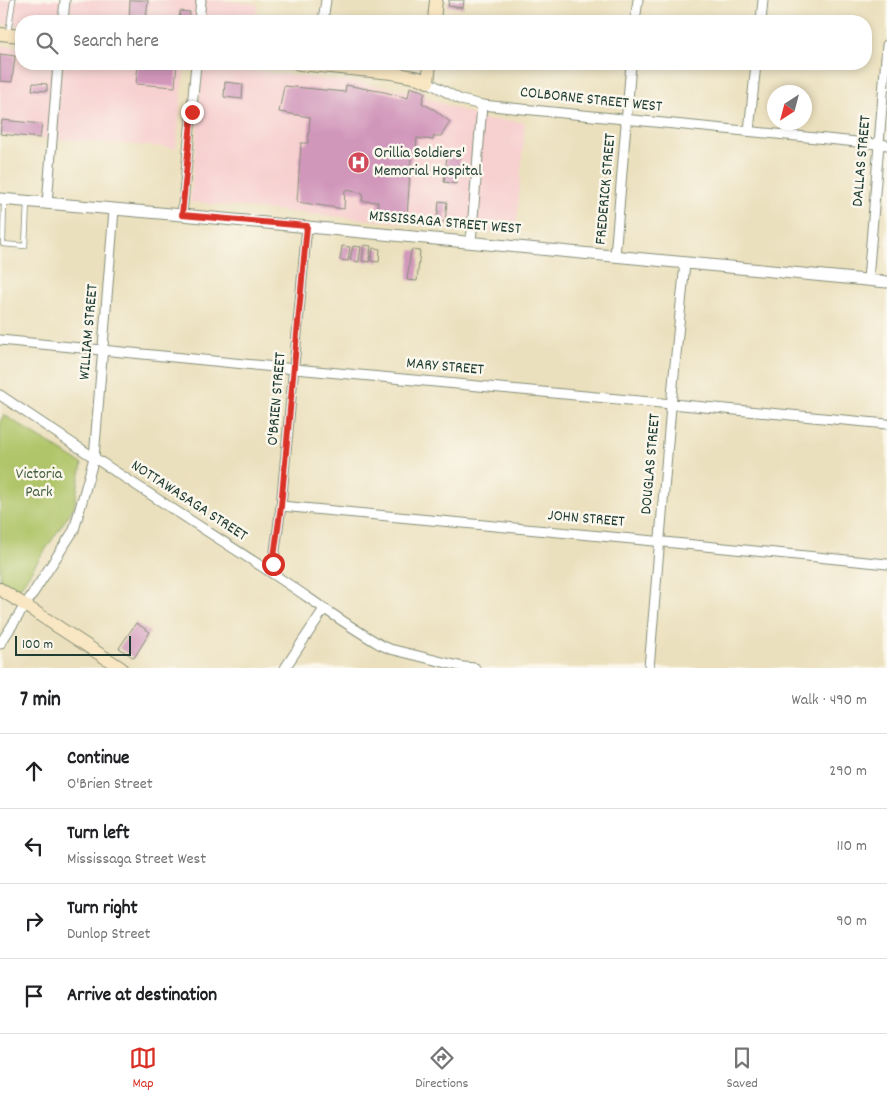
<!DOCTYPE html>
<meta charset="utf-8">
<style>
body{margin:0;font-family:Dekko,sans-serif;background:#f6f6f6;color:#202124}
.compass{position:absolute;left:767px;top:85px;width:45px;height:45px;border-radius:50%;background:#fff;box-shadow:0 2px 8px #0003;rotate:216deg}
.scale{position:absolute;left:15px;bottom:12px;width:116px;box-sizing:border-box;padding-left:5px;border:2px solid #1f3d34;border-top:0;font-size:14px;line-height:18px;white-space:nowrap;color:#1f3d34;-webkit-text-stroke:4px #fbf7ec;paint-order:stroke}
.stop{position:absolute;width:15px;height:15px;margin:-11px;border:4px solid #d93025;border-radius:50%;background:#fff}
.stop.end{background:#d93025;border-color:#fff;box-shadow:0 1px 5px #0008}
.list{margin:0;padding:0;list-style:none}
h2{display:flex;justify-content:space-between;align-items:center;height:65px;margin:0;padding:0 20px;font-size:21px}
h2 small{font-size:16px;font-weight:400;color:#757577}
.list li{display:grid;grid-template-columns:32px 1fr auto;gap:15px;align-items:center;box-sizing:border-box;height:75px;padding:0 20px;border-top:1px solid #e0e0e0}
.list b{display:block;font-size:19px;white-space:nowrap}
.list p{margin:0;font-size:16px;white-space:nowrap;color:#757577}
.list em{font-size:16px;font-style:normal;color:#757577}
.icon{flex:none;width:28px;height:28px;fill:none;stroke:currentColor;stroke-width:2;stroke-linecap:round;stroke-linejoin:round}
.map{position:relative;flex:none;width:887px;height:668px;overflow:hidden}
.search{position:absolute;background:#fff;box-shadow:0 2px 8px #0003;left:15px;right:15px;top:15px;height:55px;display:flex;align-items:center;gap:12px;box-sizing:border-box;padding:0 18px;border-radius:20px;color:#757577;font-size:19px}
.sheet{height:365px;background:#fff}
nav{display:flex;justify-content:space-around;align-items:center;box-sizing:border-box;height:70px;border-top:1px solid #e0e0e0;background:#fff;font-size:14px;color:#757577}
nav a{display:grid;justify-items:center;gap:2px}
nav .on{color:#d93025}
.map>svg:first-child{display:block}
.built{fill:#f7d0d0}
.green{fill:#b0c569;stroke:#68814e}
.building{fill:#d197bb}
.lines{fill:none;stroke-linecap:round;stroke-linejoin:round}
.service-casing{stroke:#858e78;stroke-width:6}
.minor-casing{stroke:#858e78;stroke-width:11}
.tertiary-casing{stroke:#858e78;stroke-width:13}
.secondary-casing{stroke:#858e78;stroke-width:14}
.service{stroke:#fff;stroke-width:4.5}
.minor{stroke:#fff;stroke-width:9}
.tertiary{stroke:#fff;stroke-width:11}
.secondary{stroke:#f9e7c3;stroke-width:12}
.route{stroke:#d93025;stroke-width:6}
.labels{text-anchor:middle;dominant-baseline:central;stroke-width:5;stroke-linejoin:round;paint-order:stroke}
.street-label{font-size:16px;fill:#1f3d34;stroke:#fbf7ec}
.poi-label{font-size:16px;fill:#1f3d34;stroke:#fbf7ec;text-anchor:start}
.park-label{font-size:16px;fill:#435f41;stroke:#fbf7ec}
</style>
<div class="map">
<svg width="887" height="668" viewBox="0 0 887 668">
<rect width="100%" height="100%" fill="#fbf7ec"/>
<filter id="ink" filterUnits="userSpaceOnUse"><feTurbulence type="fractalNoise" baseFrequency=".02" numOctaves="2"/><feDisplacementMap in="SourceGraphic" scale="10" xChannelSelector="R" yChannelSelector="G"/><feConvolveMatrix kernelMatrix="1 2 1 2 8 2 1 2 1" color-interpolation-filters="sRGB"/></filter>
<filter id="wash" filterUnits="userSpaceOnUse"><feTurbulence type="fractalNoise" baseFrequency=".0096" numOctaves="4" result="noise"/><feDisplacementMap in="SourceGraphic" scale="20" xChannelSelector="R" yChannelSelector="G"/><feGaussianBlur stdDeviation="1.12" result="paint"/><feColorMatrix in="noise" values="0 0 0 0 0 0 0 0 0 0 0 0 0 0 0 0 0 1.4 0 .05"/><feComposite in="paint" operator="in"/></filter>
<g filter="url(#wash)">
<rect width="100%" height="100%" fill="#ebe0bd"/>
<g class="built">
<path d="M0 0H216L258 4 256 21H21V26L0 24Z"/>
<path d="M0 45 21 48V64H185L176 148 0 135Z"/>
<path d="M203 65 360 83 409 91 487 120 525 122 516 234 190 202Z"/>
</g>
<path class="green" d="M4 415 82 464 74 507 16 594 0 583V421Z"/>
<g id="blocks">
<g class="building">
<path d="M130 0H148L146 21H129Z"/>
<path d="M449 0H464L463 8 448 6Z"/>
<path d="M180 11 190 12 189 21H179Z"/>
<path d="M0 54 15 56 12 82 0 81Z"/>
<path d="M138 64H177L175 87 136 84Z"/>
<path d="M225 82 243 84 242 99 224 97Z"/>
<path d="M33 83 47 84V91L32 90Z"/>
<path d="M346 85 384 92 408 98 410 87 425 92 422 103 435 110 450 122 441 136H434L433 140 417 138 416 150 411 157 407 217 377 213 378 202 362 201 363 193 345 190 344 209 297 202 301 143H308L310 117 279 112 284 86 345 92Z"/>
<path d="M2 120 42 124 40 138 0 134Z"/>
<path d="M447 155 460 156 457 184 444 182Z"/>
<path d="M439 201 447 202 445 222 437 221Z"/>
<path d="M364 245 371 246 369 262 362 261Z"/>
<path d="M342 246 350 247 348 261 340 260Z"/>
<path d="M353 246 361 247 359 262 350 260Z"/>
<path d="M373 248 380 249 379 262 371 261Z"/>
<path d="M411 250 420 251 417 281 407 280Z"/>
<path d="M136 623 150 632 134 658 119 648Z"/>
</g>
</g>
</g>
<g filter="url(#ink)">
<use href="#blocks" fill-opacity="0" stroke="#858e78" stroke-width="1"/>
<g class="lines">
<defs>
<g id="service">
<path d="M8 33 13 0"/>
<path d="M4 201 3 244 25 246 27 203"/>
</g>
<g id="minor">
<path d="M63 21 65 0"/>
<path d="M199 21 201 0"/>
<path d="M323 21 326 0"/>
<path d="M635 21 638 0"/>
<path d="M761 21 763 0"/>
<path d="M428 82 461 100 482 105 887 145"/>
<path d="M749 131 756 64"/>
<path d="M47 204 58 64"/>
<path d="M182 215 196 64"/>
<path d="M471 242 482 105"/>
<path d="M615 256 631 64"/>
<path d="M868 280 887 45"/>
<path d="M0 340 295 369 887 424"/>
<path d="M0 395C87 454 176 511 264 568 303 593 341 622 381 645L390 649 463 667 475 668"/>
<path d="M281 506 654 541 887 564"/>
<path d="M272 573 281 506 307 226"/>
<path d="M0 644 74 530 94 458 114 210"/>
<path d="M285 668 324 609"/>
<path d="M649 668 672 395 685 263"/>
</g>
<path id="tertiary" d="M0 199 182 215 887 282"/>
<g id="secondary">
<path d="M434 21 436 0"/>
<path d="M0 34 21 36"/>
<path d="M299 64 392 73 419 78 428 82 430 64"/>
<path d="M0 589 121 668"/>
</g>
</defs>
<use href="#service" class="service-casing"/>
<use href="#minor" class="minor-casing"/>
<use href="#tertiary" class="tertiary-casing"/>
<use href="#secondary" class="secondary-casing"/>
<use href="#service" class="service"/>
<use href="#minor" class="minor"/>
<use href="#tertiary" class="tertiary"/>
<use href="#secondary" class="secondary"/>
</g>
</g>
<g class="lines" filter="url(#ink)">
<path class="route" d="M192 112 182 215 307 226 281 506 273 564"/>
</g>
<defs>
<symbol id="hospital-disc" viewBox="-11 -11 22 22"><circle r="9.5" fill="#d1495b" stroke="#fbf7ec"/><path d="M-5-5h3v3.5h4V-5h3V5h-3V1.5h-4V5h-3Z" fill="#fff"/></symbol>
</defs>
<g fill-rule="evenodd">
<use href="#hospital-disc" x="346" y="150" width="25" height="25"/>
</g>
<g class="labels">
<g class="street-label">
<text transform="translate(591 100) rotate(6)">COLBORNE STREET WEST</text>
<text transform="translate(862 161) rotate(-85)">DALLAS STREET</text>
<text transform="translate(606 189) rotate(-85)">FREDERICK STREET</text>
<text transform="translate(445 223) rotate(5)">MISSISSAGA STREET WEST</text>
<text transform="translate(89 332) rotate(-85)">WILLIAM STREET</text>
<text transform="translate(445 367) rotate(5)">MARY STREET</text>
<text transform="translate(277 399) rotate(-85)">O'BRIEN STREET</text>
<text transform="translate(651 464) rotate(-85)">DOUGLAS STREET</text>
<text transform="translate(189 501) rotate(33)">NOTTAWASAGA STREET</text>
<text transform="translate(586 519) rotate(5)">JOHN STREET</text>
</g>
<g class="poi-label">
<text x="374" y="153">Orillia Soldiers'<tspan x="374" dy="18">Memorial Hospital</tspan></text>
</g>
<g class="park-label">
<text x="39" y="474">Victoria<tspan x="39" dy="18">Park</tspan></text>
</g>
</g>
</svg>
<svg class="compass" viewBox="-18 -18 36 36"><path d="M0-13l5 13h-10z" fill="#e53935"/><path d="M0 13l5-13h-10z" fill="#757577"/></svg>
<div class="scale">100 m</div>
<div class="stop" style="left:273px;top:564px"></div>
<div class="stop end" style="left:192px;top:112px"></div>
<div class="search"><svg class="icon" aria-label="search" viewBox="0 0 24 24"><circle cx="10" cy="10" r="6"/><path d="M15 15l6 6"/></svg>Search here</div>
</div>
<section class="sheet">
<h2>7 min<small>Walk · 490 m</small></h2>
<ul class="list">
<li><svg class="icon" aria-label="ahead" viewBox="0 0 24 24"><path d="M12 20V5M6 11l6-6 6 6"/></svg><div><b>Continue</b><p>O'Brien Street</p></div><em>290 m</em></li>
<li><svg class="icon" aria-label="left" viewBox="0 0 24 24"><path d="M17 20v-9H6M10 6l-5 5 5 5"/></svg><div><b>Turn left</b><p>Mississaga Street West</p></div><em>110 m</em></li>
<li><svg class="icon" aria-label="right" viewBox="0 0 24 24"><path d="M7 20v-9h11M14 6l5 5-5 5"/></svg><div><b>Turn right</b><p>Dunlop Street</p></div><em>90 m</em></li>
<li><svg class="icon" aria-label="arrive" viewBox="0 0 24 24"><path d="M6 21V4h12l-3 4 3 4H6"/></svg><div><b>Arrive at destination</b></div></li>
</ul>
</section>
<nav>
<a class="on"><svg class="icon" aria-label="map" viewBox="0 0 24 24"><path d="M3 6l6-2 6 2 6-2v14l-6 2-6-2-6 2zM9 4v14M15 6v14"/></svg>Map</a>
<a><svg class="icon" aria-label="directions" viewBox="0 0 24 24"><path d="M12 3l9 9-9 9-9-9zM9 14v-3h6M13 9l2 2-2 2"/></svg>Directions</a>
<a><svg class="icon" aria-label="saved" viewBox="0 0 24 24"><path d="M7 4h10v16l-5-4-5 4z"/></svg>Saved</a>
</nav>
